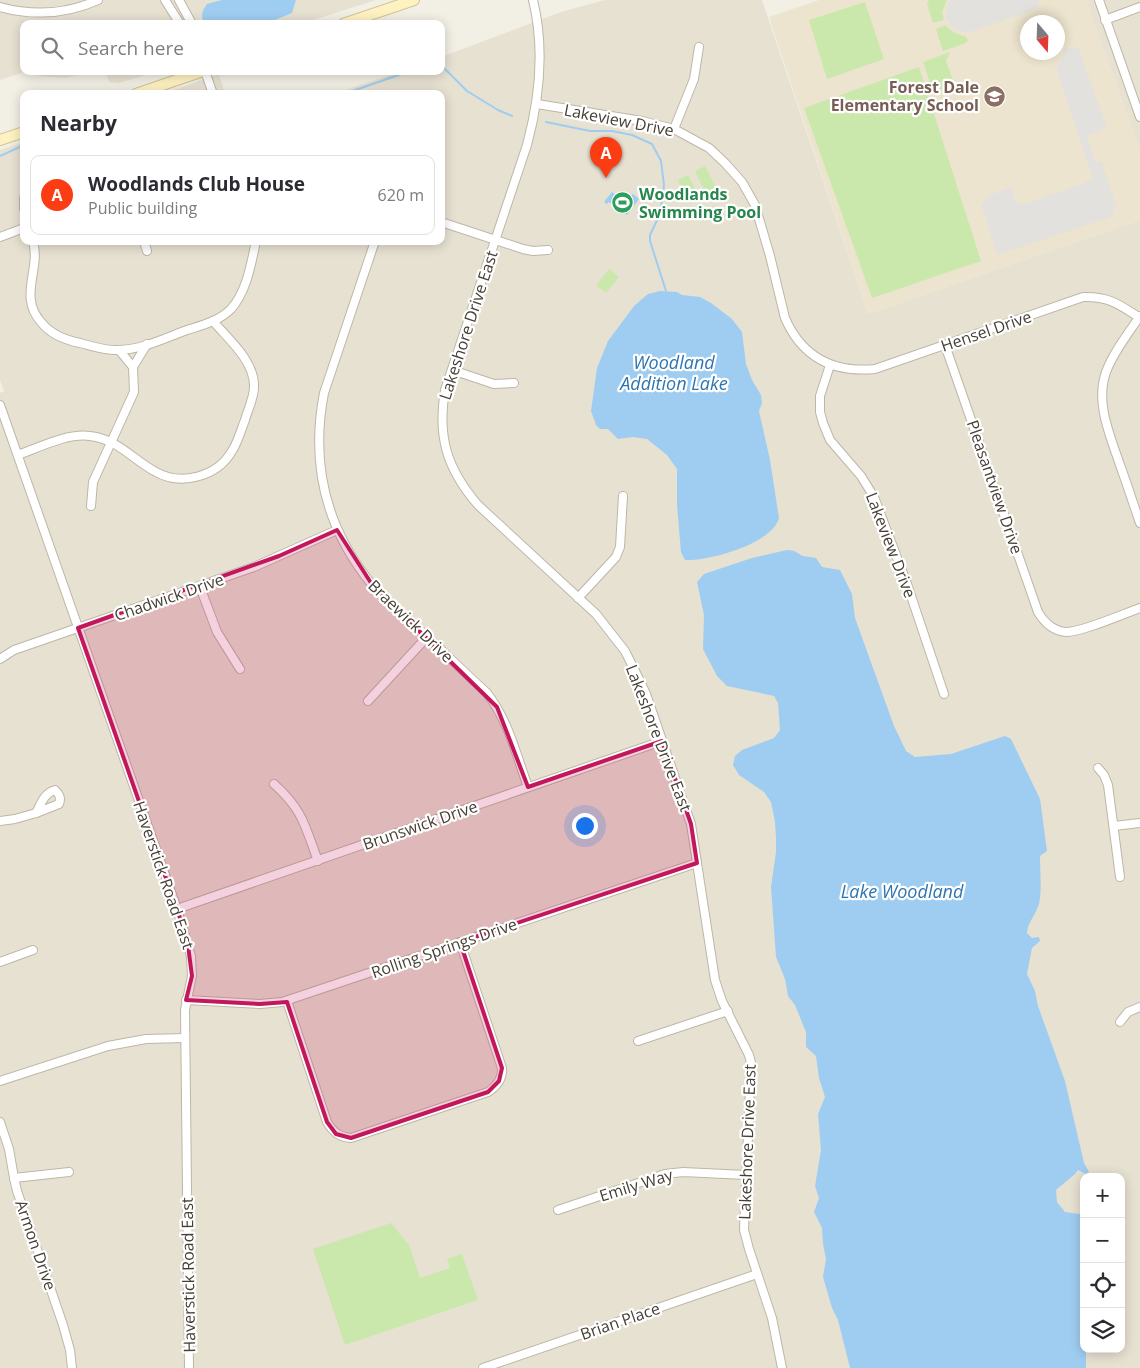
<!DOCTYPE html>
<meta charset="utf-8">
<style>
body{margin:0;font-family:"Open Sans",sans-serif;background:#f7f7f7;color:#2b2b33}
.controls{position:absolute;right:15px;bottom:15px;display:grid;overflow:hidden;border-radius:10px;box-shadow:0 2px 12px #0003}
.controls button{width:45px;height:45px;display:grid;place-items:center;padding:0;border:0;border-bottom:1px solid #e1e1e2;background:#fff;color:#2b2b33;font:25px sans-serif}
.compass{position:absolute;left:1020px;top:15px;width:45px;height:45px;border-radius:50%;background:#fff;box-shadow:0 2px 12px #0003;rotate:161deg}
.you{position:absolute;left:584px;top:825px;width:18px;height:18px;margin:-12px;border:4px solid #fff;border-radius:50%;background:#1a73e8;box-shadow:0 0 0 8px #1a73e833}
.badge{display:grid;place-items:center;width:32px;height:32px;border-radius:50%;background:#fc3c12;color:#fff;font-size:16px;font-weight:700}
.pin{position:absolute;translate:-50% -41px;filter:drop-shadow(0 1px 2px #0008)}
.pin::after{content:'';position:absolute;top:26px;width:18px;height:15px;background:inherit;clip-path:polygon(0 0,100% 0,50% 100%)}
.list{margin:0;padding:0;list-style:none}
h2{display:flex;justify-content:space-between;align-items:center;height:65px;margin:0;padding:0 20px;font-size:21px}
h2 small{font-size:16px;font-weight:400;color:#7c7c81}
.list li{display:grid;grid-template-columns:32px 1fr auto;gap:15px;align-items:center;box-sizing:border-box;height:80px;margin:0 10px 10px;padding:0 10px;border:1px solid #e1e1e2;border-radius:10px}
.list b{display:block;font-size:19px;white-space:nowrap}
.list p{margin:0;font-size:16px;white-space:nowrap;color:#7c7c81}
.list em{font-size:16px;font-style:normal;color:#7c7c81}
.icon{flex:none;width:28px;height:28px;fill:none;stroke:currentColor;stroke-width:2;stroke-linecap:round;stroke-linejoin:round}
.map{position:relative;flex:none;width:1140px;height:1368px;overflow:hidden}
.search{position:absolute;background:#fff;box-shadow:0 2px 12px #0003;left:20px;top:20px;width:425px;height:55px;display:flex;align-items:center;gap:12px;box-sizing:border-box;padding:0 18px;border-radius:10px;color:#7c7c81;font-size:19px}
.panel{position:absolute;background:#fff;box-shadow:0 2px 12px #0003;left:20px;top:90px;width:425px;height:155px;border-radius:10px}
.map>svg:first-child{display:block}
.residential{fill:#e7e1d2;fill-rule:evenodd}
.education{fill:#ece4ce;fill-rule:evenodd}
.green{fill:#cbe8ac}
.parking{fill:#e3e1dd}
.water{fill:#9fcdf1}
.lines{fill:none;stroke-linecap:round;stroke-linejoin:round}
.stream{stroke:#9fcdf1;stroke-width:2}
.street-casing{stroke:#beb7a7;stroke-width:10}
.secondary-casing{stroke:#d3c494;stroke-width:12}
.street{stroke:#fff;stroke-width:8}
.secondary{stroke:#fff2c2;stroke-width:10}
.marked{fill:#c2185b;fill-opacity:0.2;stroke:#c2185b;stroke-width:4;stroke-linejoin:round}
.labels{text-anchor:middle;dominant-baseline:central;stroke-width:4.5;stroke-linejoin:round;paint-order:stroke}
.education-label{font-size:16px;font-weight:bold;fill:#785e54;stroke:#fff;text-anchor:end}
.street-label{font-size:16px;fill:#453f34;stroke:#fff}
.leisure-label{font-size:16px;font-weight:bold;fill:#27864d;stroke:#fff;text-anchor:start}
.water-label{font-size:18px;font-style:italic;fill:#2d75b1;stroke:#fff}
</style>
<div class="map">
<svg width="1140" height="1368" viewBox="0 0 1140 1368">
<rect width="100%" height="100%" fill="#f2efe5"/>
<g class="residential">
<path d="M0 0H376L301 24H24V71H27L0 80Z"/>
<path d="M605 0H762L868 314 1140 220V1368H0V393L4 391 0 380V150L24 142V241H441V94H334L401 71H441V57L561 12ZM1084 1177H1121V1349H1084Z"/>
<path d="M1086 0H1140V150Z"/>
<path d="M36 71H91L65 78 38 76Z"/>
<path d="M105 71H159L119 83 109 82Z"/>
<path d="M219 74 225 94H163Z"/>
</g>
<path class="education" d="M819 0H1086L1140 150V220L868 314 769 17ZM1028 22H1058V52H1028Z"/>
<g class="green">
<path d="M929 0H947L942 12 944 20 933 23 927 4Z"/>
<path d="M865 2 884 59 827 79 809 20Z"/>
<path d="M945 25 953 32 966 37 968 41 966 43 943 51 936 29Z"/>
<path d="M950 52 946 61 953 80 951 83 952 88 934 94 923 62Z"/>
<path d="M919 67 981 261 872 298 804 108Z"/>
<path d="M705 166 716 188 706 194 695 171Z"/>
<path d="M688 175 700 197 689 202 678 180Z"/>
<path d="M609 269 619 277 606 293 596 285Z"/>
<path d="M391 1223 409 1245 420 1278 450 1268 447 1259 462 1254 478 1300 345 1345 313 1249Z"/>
</g>
<g class="parking">
<path d="M951 0H1040L1036 9 970 32H964L953 28 946 18 948 3Z"/>
<path d="M1078 47 1107 128 1087 136 1096 163 1102 162 1117 208 1112 210 1114 216 997 255 981 204 985 202V197L1011 187 1016 202 1022 205 1093 180 1056 68 1062 58 1064 49Z"/>
</g>
<g class="water">
<path d="M222 0H296L292 13 265 24H205C200 16 202 11 207 4Z"/>
<path d="M612 192 624 201 633 194 639 199 627 215 609 202 607 204 604 202Z"/>
<path d="M660 291 677 292 682 295 700 297 711 303 732 319 742 332 746 364 752 380 761 395 762 403 759 411 770 460 779 518C772 544 709 561 685 560L681 552 677 505V469L667 455 647 439 633 437 618 439 608 429H600L596 425 591 411 597 368 608 341 634 306 648 294Z"/>
<path d="M787 550C795 550 797 553 803 556 807 557 812 557 816 558L822 567 840 570 852 594 855 618 894 726 906 751 915 757 951 754 1005 736 1011 739 1040 799 1047 851 1040 856C1040 870 1042 891 1039 904 1036 914 1027 924 1027 933L1032 938 1039 937 1040 941 1032 948 1027 974 1035 991 1038 1006 1065 1081 1084 1163 1089 1172 1086 1174 1078 1170 1075 1174 1056 1190 1057 1202 1065 1212 1079 1214 1084 1213V1335L1082 1341 1084 1349H1086V1368H850L838 1320 832 1308 823 1277 826 1259 823 1244 822 1228 814 1212 819 1198 815 1186 821 1150 818 1114 825 1097 819 1078 816 1056 806 1047V1032L795 1005 788 996 785 979 776 957 771 887 776 852V838L775 822 771 802 764 792 739 775 733 765 735 756 742 750 774 738 780 730 778 703 774 696 727 686 717 676 703 649 704 615 697 582 704 574 752 558Z"/>
</g>
<g class="lines">
<g class="stream">
<path d="M441 65 467 91 498 110 512 116"/>
<path d="M221 92 230 91 234 94"/>
<path d="M344 94 410 71"/>
<path d="M546 122 590 131H612L632 135 652 144 661 161 664 185 660 214 650 235V241L666 291"/>
<path d="M0 156 24 145"/>
</g>
<defs>
<g id="street">
<path d="M165 0 180 24"/>
<path d="M179 0 192 24"/>
<path d="M533 0C545 49 540 97 527 145L445 390C437 437 447 469 478 505L596 614 625 651 636 673 646 694 691 824 715 980 722 1001 749 1055 751 1063 744 1230 749 1249 772 1318 782 1368"/>
<path d="M1099 0 1140 117"/>
<path d="M0 7C33 16 67 14 98 0"/>
<path d="M1105 20 1140 7"/>
<path d="M205 71 213 94"/>
<path d="M537 104 642 121 674 129 709 148 725 163 742 182 755 205 770 256 785 318C802 357 833 373 875 369L1083 297C1109 296 1120 305 1140 318"/>
<path d="M674 129 694 79 699 47"/>
<path d="M24 198V209"/>
<path d="M441 222 523 249 533 251 548 250"/>
<path d="M0 237 24 228"/>
<path d="M33 241C41 270 18 296 41 322 51 335 65 340 80 343 92 346 105 351 118 350 141 350 165 338 187 330 203 325 219 321 231 309 247 291 251 264 256 241"/>
<path d="M144 241 147 251"/>
<path d="M375 241 324 393C310 465 326 529 373 586 388 604 408 619 425 635 446 654 466 674 487 693 509 722 516 754 528 787"/>
<path d="M1140 316C1128 334 1114 351 1106 372 1095 403 1110 435 1120 465 1127 484 1133 503 1140 523"/>
<path d="M945 345 1038 612C1044 622 1053 631 1066 632 1082 632 1123 614 1140 608"/>
<path d="M830 365 820 396V412L823 423 830 440 861 476 874 497 907 584 944 694"/>
<path d="M133 367 147 344"/>
<path d="M452 370 494 384 514 383"/>
<path d="M0 405 177 909 191 956 192 976 185 1010 189 1368"/>
<path d="M18 455C40 447 67 433 90 436 118 439 133 460 156 472 181 486 217 477 232 451 238 442 241 430 245 420 248 409 254 398 254 387 255 361 228 339 213 321"/>
<path d="M91 506 93 482 134 392 133 367 119 350"/>
<path d="M200 587 217 632 240 669"/>
<path d="M578 598 616 557 620 547 623 496"/>
<path d="M0 659 14 650 254 567 337 530"/>
<path d="M368 701 427 637"/>
<path d="M1098 768 1104 775 1108 785 1120 877"/>
<path d="M274 784C303 810 305 826 318 861"/>
<path d="M55 790C60 795 61 798 59 804L36 813C41 804 44 793 55 790Z"/>
<path d="M0 821 15 819 36 813"/>
<path d="M1114 826 1140 823"/>
<path d="M177 909 662 741"/>
<path d="M0 962 33 950"/>
<path d="M186 1000 260 1004 282 1002 697 863"/>
<path d="M287 1001 327 1122C333 1132 339 1137 351 1138L488 1092C497 1086 503 1079 502 1068L460 942"/>
<path d="M1120 1022 1128 1012 1140 1007"/>
<path d="M638 1041 728 1011"/>
<path d="M0 1081 108 1046 146 1039 185 1038"/>
<path d="M0 1122 9 1149 14 1178 17 1191 63 1325 70 1350 72 1368"/>
<path d="M14 1178 69 1172"/>
<path d="M558 1210 665 1174 683 1172 746 1175"/>
<path d="M483 1368 757 1274"/>
</g>
<g id="secondary">
<path d="M343 24 414 0"/>
<path d="M136 94 203 71"/>
<path d="M0 140 24 132"/>
</g>
</defs>
<use href="#street" class="street-casing"/>
<use href="#secondary" class="secondary-casing"/>
<use href="#street" class="street"/>
<use href="#secondary" class="secondary"/>
</g>
<path class="marked" d="M337 530 373 586 497 707 528 787 662 741 691 824 697 863 460 942 502 1068 499 1081 488 1092 351 1138 336 1134 327 1122 287 1002 260 1004 186 1000 192 976 187 938 78 628 279 556Z"/>
<defs>
<symbol id="school-disc" viewBox="-11 -11 22 22"><circle r="9.5" fill="#8d6e63" stroke="#fff"/><path d="M0-5L7-2L0 1L-7-2ZM-4 1L0 2.5L4 1V4Q0 6-4 4Z" fill="#fff"/></symbol>
<symbol id="stadium-disc" viewBox="-11 -11 22 22"><circle r="9.5" fill="#2e9e5b" stroke="#fff"/><path d="M0-5a6.5 5 0 1 0 0 10a6.5 5 0 1 0 0-10ZM-3.5-1.8h7v3.6h-7Z" fill="#fff"/></symbol>
</defs>
<g fill-rule="evenodd">
<use href="#school-disc" x="982" y="84" width="25" height="25"/>
<use href="#stadium-disc" x="610" y="190" width="25" height="25"/>
</g>
<g class="labels">
<g class="education-label">
<text x="979" y="87">Forest Dale<tspan x="979" dy="18">Elementary School</tspan></text>
</g>
<g class="street-label">
<text transform="translate(619 120) rotate(11)">Lakeview Drive</text>
<text transform="translate(468 325) rotate(-72)">Lakeshore Drive East</text>
<text transform="translate(986 331) rotate(-19)">Hensel Drive</text>
<text transform="translate(995 487) rotate(71)">Pleasantview Drive</text>
<text transform="translate(891 545) rotate(69)">Lakeview Drive</text>
<text transform="translate(169 597) rotate(-19)">Chadwick Drive</text>
<text transform="translate(411 621) rotate(44)">Braewick Drive</text>
<text transform="translate(659 738) rotate(69)">Lakeshore Drive East</text>
<text transform="translate(420 825) rotate(-19)">Brunswick Drive</text>
<text transform="translate(164 875) rotate(71)">Haverstick Road East</text>
<text transform="translate(444 948) rotate(-19)">Rolling Springs Drive</text>
<text transform="translate(747 1142) rotate(-88)">Lakeshore Drive East</text>
<text transform="translate(636 1185) rotate(-17)">Emily Way</text>
<text transform="translate(36 1245) rotate(71)">Armon Drive</text>
<text transform="translate(188 1275) rotate(-91)">Haverstick Road East</text>
<text transform="translate(620 1321) rotate(-19)">Brian Place</text>
</g>
<g class="leisure-label">
<text x="639" y="194">Woodlands<tspan x="639" dy="18">Swimming Pool</tspan></text>
</g>
<g class="water-label">
<text x="674" y="362">Woodland<tspan x="674" dy="21">Addition Lake</tspan></text>
<text x="902" y="891">Lake Woodland</text>
</g>
</g>
</svg>
<div class="controls">
<button>+</button>
<button>−</button>
<button><svg class="icon" aria-label="locate" viewBox="0 0 24 24"><circle cx="12" cy="12" r="6"/><path d="M12 2v4M12 18v4M2 12h4M18 12h4"/></svg></button>
<button><svg class="icon" aria-label="layers" viewBox="0 0 24 24"><path d="M12 4l9 5-9 5-9-5zM3 14l9 5 9-5"/></svg></button>
</div>
<svg class="compass" viewBox="-18 -18 36 36"><path d="M0-13l5 13h-10z" fill="#e53935"/><path d="M0 13l5-13h-10z" fill="#7c7c81"/></svg>
<div class="you"></div>
<div class="pin badge" style="left:606px;top:178px">A</div>
<div class="search"><svg class="icon" aria-label="search" viewBox="0 0 24 24"><circle cx="10" cy="10" r="6"/><path d="M15 15l6 6"/></svg>Search here</div>
<section class="panel">
<h2>Nearby<small></small></h2>
<ul class="list">
<li><span class="badge">A</span><div><b>Woodlands Club House</b><p>Public building</p></div><em>620 m</em></li>
</ul>
</section>
</div>
